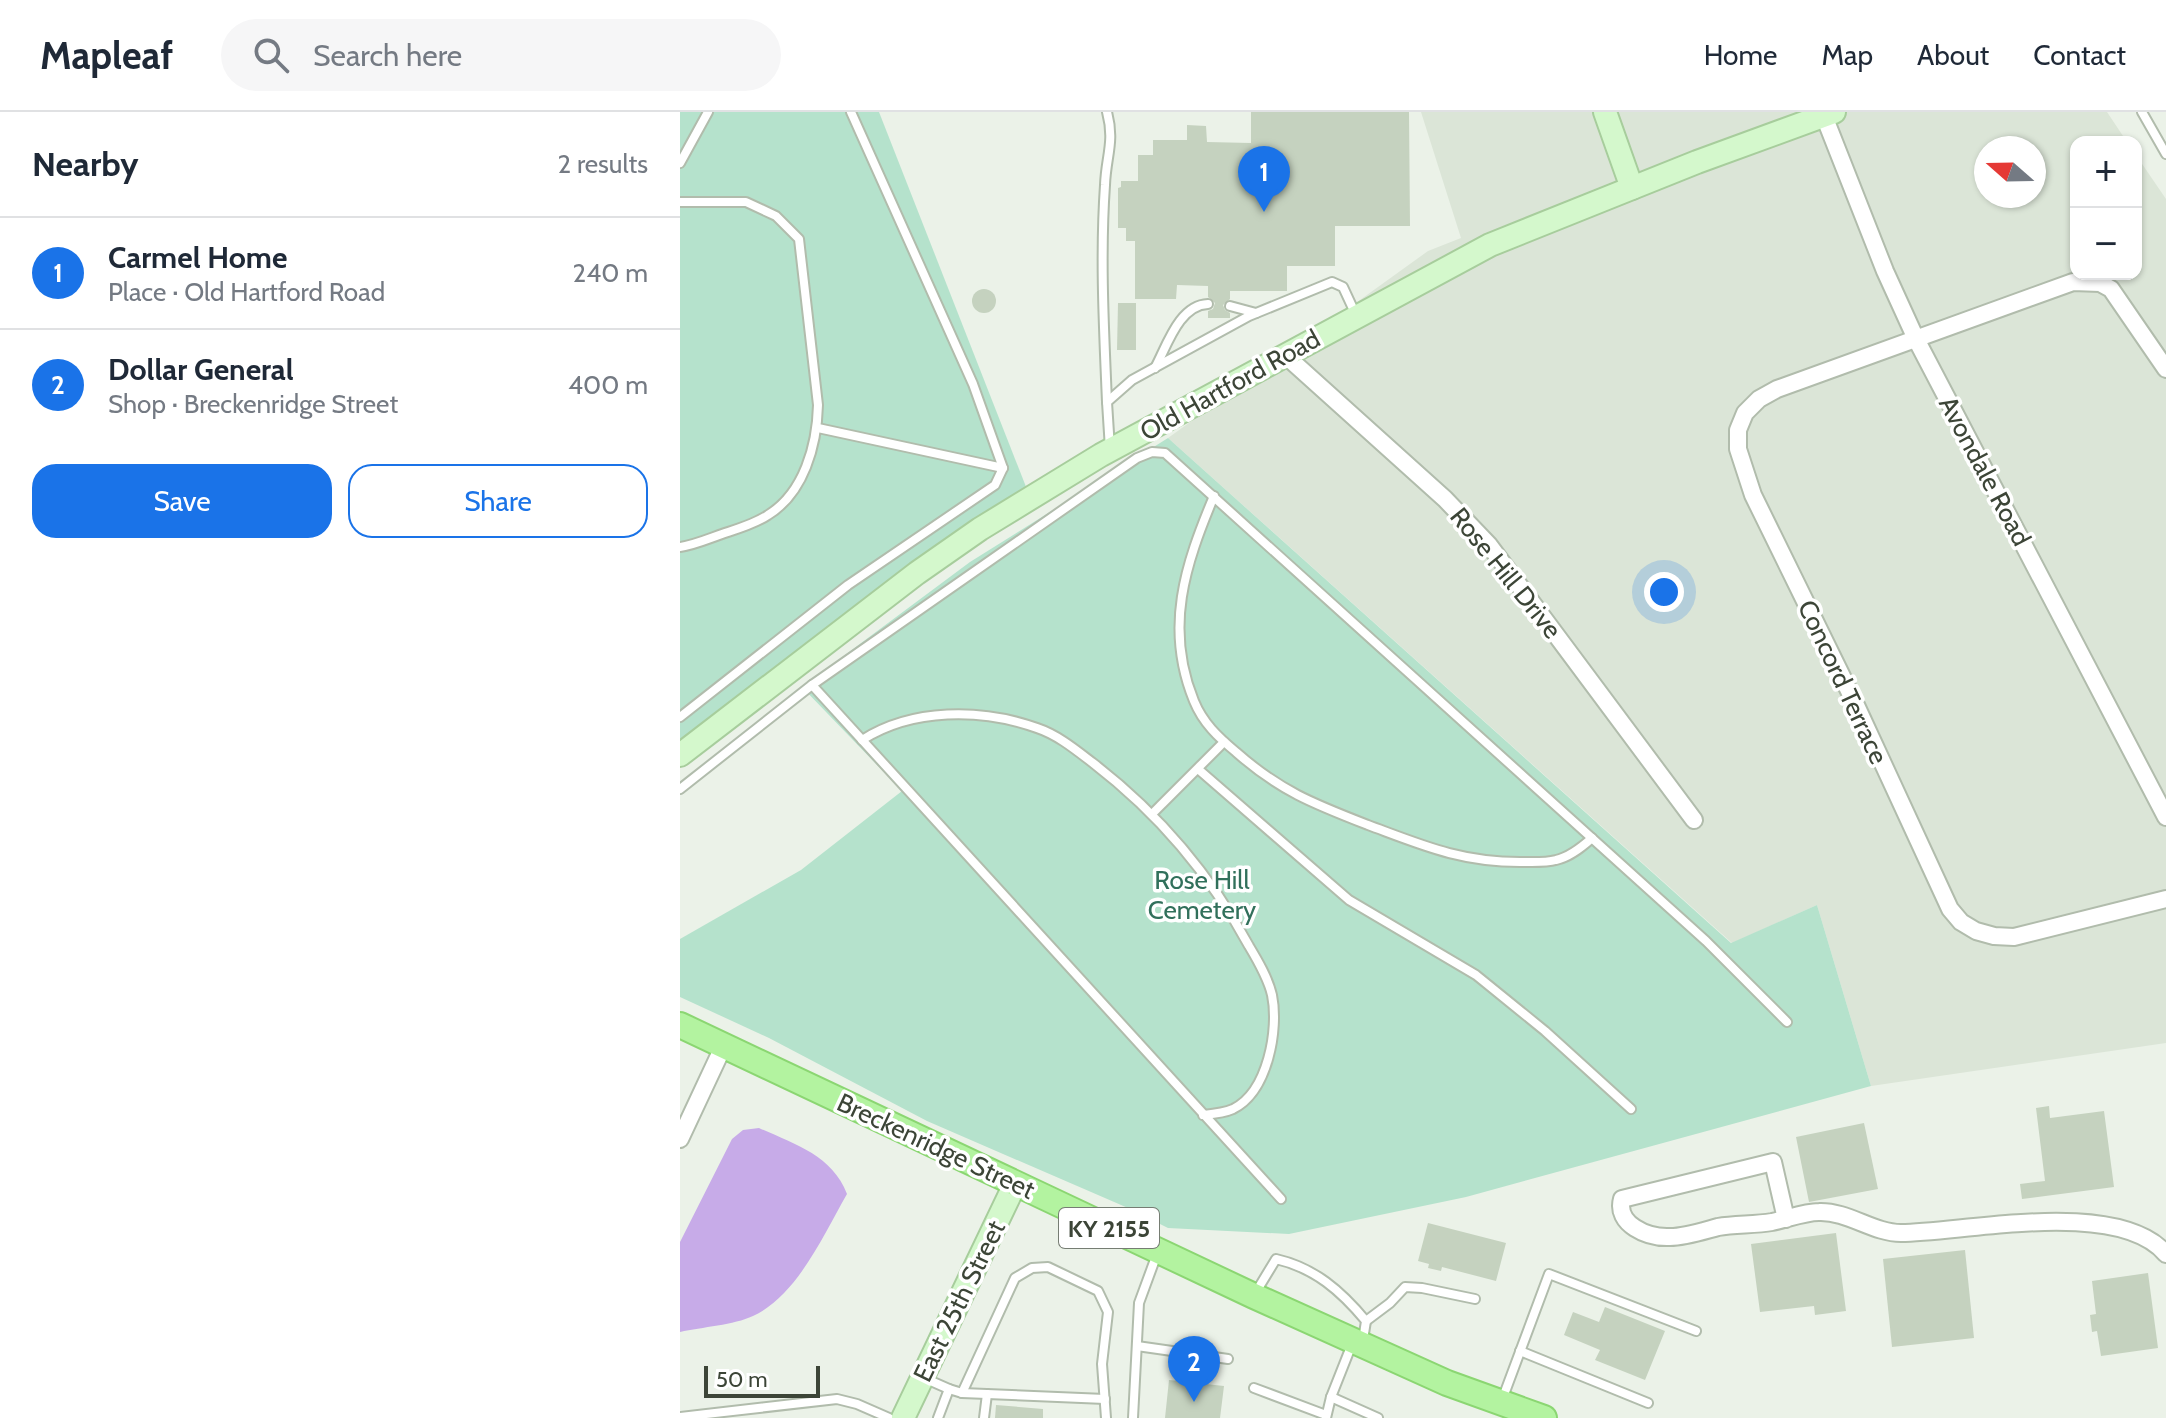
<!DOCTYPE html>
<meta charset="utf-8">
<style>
body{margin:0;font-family:Cabin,sans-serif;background:#f6f6f7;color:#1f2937}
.controls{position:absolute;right:24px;top:24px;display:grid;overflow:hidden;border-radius:16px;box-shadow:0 2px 6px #0004}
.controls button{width:72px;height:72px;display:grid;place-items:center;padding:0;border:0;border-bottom:2px solid #e0e1e3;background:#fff;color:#1f2937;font:40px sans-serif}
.compass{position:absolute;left:1294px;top:24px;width:72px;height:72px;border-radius:50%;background:#fff;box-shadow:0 2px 6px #0004;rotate:290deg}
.scale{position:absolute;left:24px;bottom:20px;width:116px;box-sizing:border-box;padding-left:8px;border:4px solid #3c4537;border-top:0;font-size:22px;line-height:28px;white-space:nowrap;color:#3c4537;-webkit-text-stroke:6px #fff;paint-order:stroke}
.you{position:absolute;left:984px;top:480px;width:28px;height:28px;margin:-20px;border:6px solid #fff;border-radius:50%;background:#1a73e8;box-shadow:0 0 0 12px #1a73e833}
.badge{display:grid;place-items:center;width:52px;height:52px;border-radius:50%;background:#1a73e8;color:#fff;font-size:26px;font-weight:700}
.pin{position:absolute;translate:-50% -66px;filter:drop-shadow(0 2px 4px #0008)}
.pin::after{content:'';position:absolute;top:42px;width:28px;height:24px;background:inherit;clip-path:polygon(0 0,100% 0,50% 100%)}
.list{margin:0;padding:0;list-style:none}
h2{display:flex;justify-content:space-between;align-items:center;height:104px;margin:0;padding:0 32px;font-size:34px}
h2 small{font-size:26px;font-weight:400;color:#747a83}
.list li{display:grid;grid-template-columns:52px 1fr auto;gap:24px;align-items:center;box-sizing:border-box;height:112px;padding:0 32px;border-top:2px solid #e0e1e3}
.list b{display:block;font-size:30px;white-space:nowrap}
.list p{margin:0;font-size:26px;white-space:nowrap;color:#747a83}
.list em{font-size:26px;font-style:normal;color:#747a83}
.actions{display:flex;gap:16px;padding:24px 32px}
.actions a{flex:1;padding:18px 0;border:2px solid #1a73e8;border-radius:24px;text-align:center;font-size:28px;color:#1a73e8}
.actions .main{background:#1a73e8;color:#fff}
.icon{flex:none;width:44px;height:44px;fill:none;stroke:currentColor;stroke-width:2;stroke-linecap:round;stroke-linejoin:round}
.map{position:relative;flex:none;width:1486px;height:1306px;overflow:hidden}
header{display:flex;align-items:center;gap:48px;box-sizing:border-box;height:112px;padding:0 40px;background:#fff;border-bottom:2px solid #e0e1e3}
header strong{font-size:38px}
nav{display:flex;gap:44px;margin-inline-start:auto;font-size:28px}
.search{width:560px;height:72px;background:#f6f6f7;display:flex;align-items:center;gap:20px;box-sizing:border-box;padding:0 28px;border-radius:44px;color:#747a83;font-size:30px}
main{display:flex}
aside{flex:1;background:#fff}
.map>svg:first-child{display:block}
.residential{fill:#dbe5d7;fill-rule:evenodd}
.green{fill:#b5e2cc}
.water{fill:#c7abe8}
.building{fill:#c5d2bf}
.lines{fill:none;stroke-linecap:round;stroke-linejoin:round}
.lane-casing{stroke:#b1bcac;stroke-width:12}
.street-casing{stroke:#b1bcac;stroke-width:20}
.secondary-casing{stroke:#a7cd9c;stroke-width:26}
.primary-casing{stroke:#8bd672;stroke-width:28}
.lane{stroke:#fff;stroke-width:8}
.street{stroke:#fff;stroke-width:16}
.secondary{stroke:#d4f8cc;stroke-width:22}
.primary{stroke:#b3f3a0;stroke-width:24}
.labels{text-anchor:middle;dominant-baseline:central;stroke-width:7;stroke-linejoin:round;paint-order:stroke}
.shield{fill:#fff;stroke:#767d73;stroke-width:2}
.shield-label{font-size:24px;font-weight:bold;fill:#3c4537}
.street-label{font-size:26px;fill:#3c4537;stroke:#fff}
.park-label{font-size:26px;fill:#31705b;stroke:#fff}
</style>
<header>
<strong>Mapleaf</strong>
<div class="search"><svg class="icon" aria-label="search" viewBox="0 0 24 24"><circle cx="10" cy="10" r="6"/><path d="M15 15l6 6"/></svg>Search here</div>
<nav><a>Home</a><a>Map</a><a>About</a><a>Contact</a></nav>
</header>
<main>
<aside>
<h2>Nearby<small>2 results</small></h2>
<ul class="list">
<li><span class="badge">1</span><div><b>Carmel Home</b><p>Place · Old Hartford Road</p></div><em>240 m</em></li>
<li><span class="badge">2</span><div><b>Dollar General</b><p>Shop · Breckenridge Street</p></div><em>400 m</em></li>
</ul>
<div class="actions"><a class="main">Save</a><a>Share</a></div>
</aside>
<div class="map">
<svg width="1486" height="1306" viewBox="0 0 1486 1306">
<rect width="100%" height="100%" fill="#ebf2e8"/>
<path class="residential" d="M741 0H1427L1447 30H1396V162H1456V43L1486 87V931L1191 974 1137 793 1052 831 488 326 748 139 781 126ZM1306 36H1354V84H1306Z"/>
<g class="green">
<path d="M0 0H199L350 385 0 643Z"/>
<path d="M488 326 1051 831 1137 793 1191 974 786 1085 609 1122 488 1116 448 1096 247 1009 89 926 0 885V827L121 758 222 679 122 575 290 450Z"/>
</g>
<path class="water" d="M79 1016C114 1032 152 1043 167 1082 144 1122 117 1184 73 1204 54 1213 22 1215 0 1220V1130L52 1027 63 1018Z"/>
<g class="building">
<path d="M571 0H729L730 114H655V154H607V179H550V187L543 193 545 198 550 201V206H528V199L533 197 535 191 528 185V174L497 173 496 187H455V129H446V116H438V76L441 75V69H458V43H473V28H507V13L526 14 527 30 571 31Z"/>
<circle cx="304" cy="189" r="12"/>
<path d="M438 191H456V238H437Z"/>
<path d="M1369 994 1370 1006 1424 999 1434 1075 1342 1087 1340 1072 1365 1069 1356 996Z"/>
<path d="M1184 1011 1198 1077 1129 1090 1116 1025Z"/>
<path d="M748 1111 826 1131 816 1169 762 1155 761 1159 748 1156 749 1152 738 1149Z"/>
<path d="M1156 1121 1166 1199 1135 1203 1134 1194 1080 1200 1071 1132Z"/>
<path d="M1285 1138 1294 1226 1212 1235 1203 1147Z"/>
<path d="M1468 1161 1478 1236 1421 1244 1417 1219 1412 1220 1410 1203 1416 1202 1412 1169Z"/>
<path d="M925 1195 985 1219 965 1268 915 1248 920 1238 884 1223 893 1200 919 1210Z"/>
<path d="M489 1268 544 1274 540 1306H485Z"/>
<path d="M316 1293 363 1297V1306H315Z"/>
</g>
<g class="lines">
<defs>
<g id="lane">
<path d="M171 0 293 272 323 356"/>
<path d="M427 0C435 30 426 44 425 73 420 145 424 218 427 290"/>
<path d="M1462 0 1486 42"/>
<path d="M0 51 28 0"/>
<path d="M0 90H66L96 104 119 127 138 293C137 333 124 381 88 403 75 412 57 417 42 422 28 427 14 433 0 435"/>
<path d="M550 194 576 201"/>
<path d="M475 256C487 234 499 193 528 192"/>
<path d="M430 337 427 290 452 268 569 204 652 170 663 175 676 203"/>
<path d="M534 384C505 453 484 516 514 589 523 611 538 625 556 640 600 679 634 692 688 713 742 733 780 750 840 750 851 750 865 751 876 748 890 745 902 735 912 726"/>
<path d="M132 573 457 346 472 340 485 341 1026 829 1107 910"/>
<path d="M0 605 168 473 315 373 323 356 138 316"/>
<path d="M182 628C232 596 301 596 357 616 378 623 396 638 413 651 478 701 530 762 569 834 578 849 588 866 592 883 599 917 588 980 553 997 544 1001 533 1002 523 1003"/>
<path d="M518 657 669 788 796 863 865 919 951 997"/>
<path d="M0 677 132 573 601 1087"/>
<path d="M472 702 544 630"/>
<path d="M576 1180 596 1147C635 1156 661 1179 686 1209L683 1228"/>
<path d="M686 1209 710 1191 725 1175 742 1176 795 1187"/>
<path d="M457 1234 548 1247"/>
<path d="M840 1239 968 1291"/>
<path d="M244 1266 269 1277 258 1306"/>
<path d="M574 1276 646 1303"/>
<path d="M269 1277 282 1281 335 1166 352 1156 368 1155 418 1179 428 1200 422 1252 426 1306"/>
<path d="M282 1281 425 1287"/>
<path d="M651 1285 698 1306"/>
<path d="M822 1288 869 1162 1016 1219"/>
<path d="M0 1305 157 1287 177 1292 209 1306"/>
<path d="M304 1306 307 1282"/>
<path d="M453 1306 459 1191 477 1142"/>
<path d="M646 1306 651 1285 672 1232"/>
</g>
<g id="street">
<path d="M1144 4 1205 159 1236 227 1486 705"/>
<path d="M605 243 765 387 809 433 1014 708"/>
<path d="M1486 257 1431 177 1420 171 1393 170 1097 277 1079 287 1065 301 1058 318V337L1073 383 1175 591 1270 797 1281 810 1296 819 1314 824 1334 825 1486 787"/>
<path d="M0 1027 44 933"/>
<path d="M1106 1107 1093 1050 942 1087C935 1112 967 1126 990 1125 1005 1125 1023 1119 1038 1115 1055 1112 1074 1113 1092 1110 1107 1107 1124 1100 1139 1100 1168 1099 1193 1121 1221 1121 1287 1120 1438 1086 1486 1142"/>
</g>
<g id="secondary">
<path d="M925 0 952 76"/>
<path d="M0 643 237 461 300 417 421 343 810 133 1017 50 1154 0"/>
<path d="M223 1306 335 1072"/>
</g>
<path id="primary" d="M0 913 574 1184 767 1271 864 1306"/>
</defs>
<use href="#lane" class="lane-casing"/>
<use href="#street" class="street-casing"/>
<use href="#secondary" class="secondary-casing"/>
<use href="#primary" class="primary-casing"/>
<use href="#lane" class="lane"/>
<use href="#street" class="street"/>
<use href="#secondary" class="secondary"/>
<use href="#primary" class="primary"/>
</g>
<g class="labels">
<rect class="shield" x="379" y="1096" width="100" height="40" rx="6"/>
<g class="shield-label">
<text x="429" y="1116">KY 2155</text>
</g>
<g class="street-label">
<text transform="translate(550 273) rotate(-29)">Old Hartford Road</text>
<text transform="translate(1305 359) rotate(62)">Avondale Road</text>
<text transform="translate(826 461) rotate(51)">Rose Hill Drive</text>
<text transform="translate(1163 570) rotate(65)">Concord Terrace</text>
<text transform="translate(256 1034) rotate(25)">Breckenridge Street</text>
<text transform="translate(279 1189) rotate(-64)">East 25th Street</text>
</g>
<g class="park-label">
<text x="522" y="768">Rose Hill<tspan x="522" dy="30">Cemetery</tspan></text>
</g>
</g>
</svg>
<div class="controls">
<button>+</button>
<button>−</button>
</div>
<svg class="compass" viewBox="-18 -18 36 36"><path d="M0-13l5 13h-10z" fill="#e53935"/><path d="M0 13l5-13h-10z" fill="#747a83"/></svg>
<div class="scale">50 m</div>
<div class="you"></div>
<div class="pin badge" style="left:584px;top:100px">1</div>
<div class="pin badge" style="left:514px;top:1290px">2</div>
</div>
</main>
